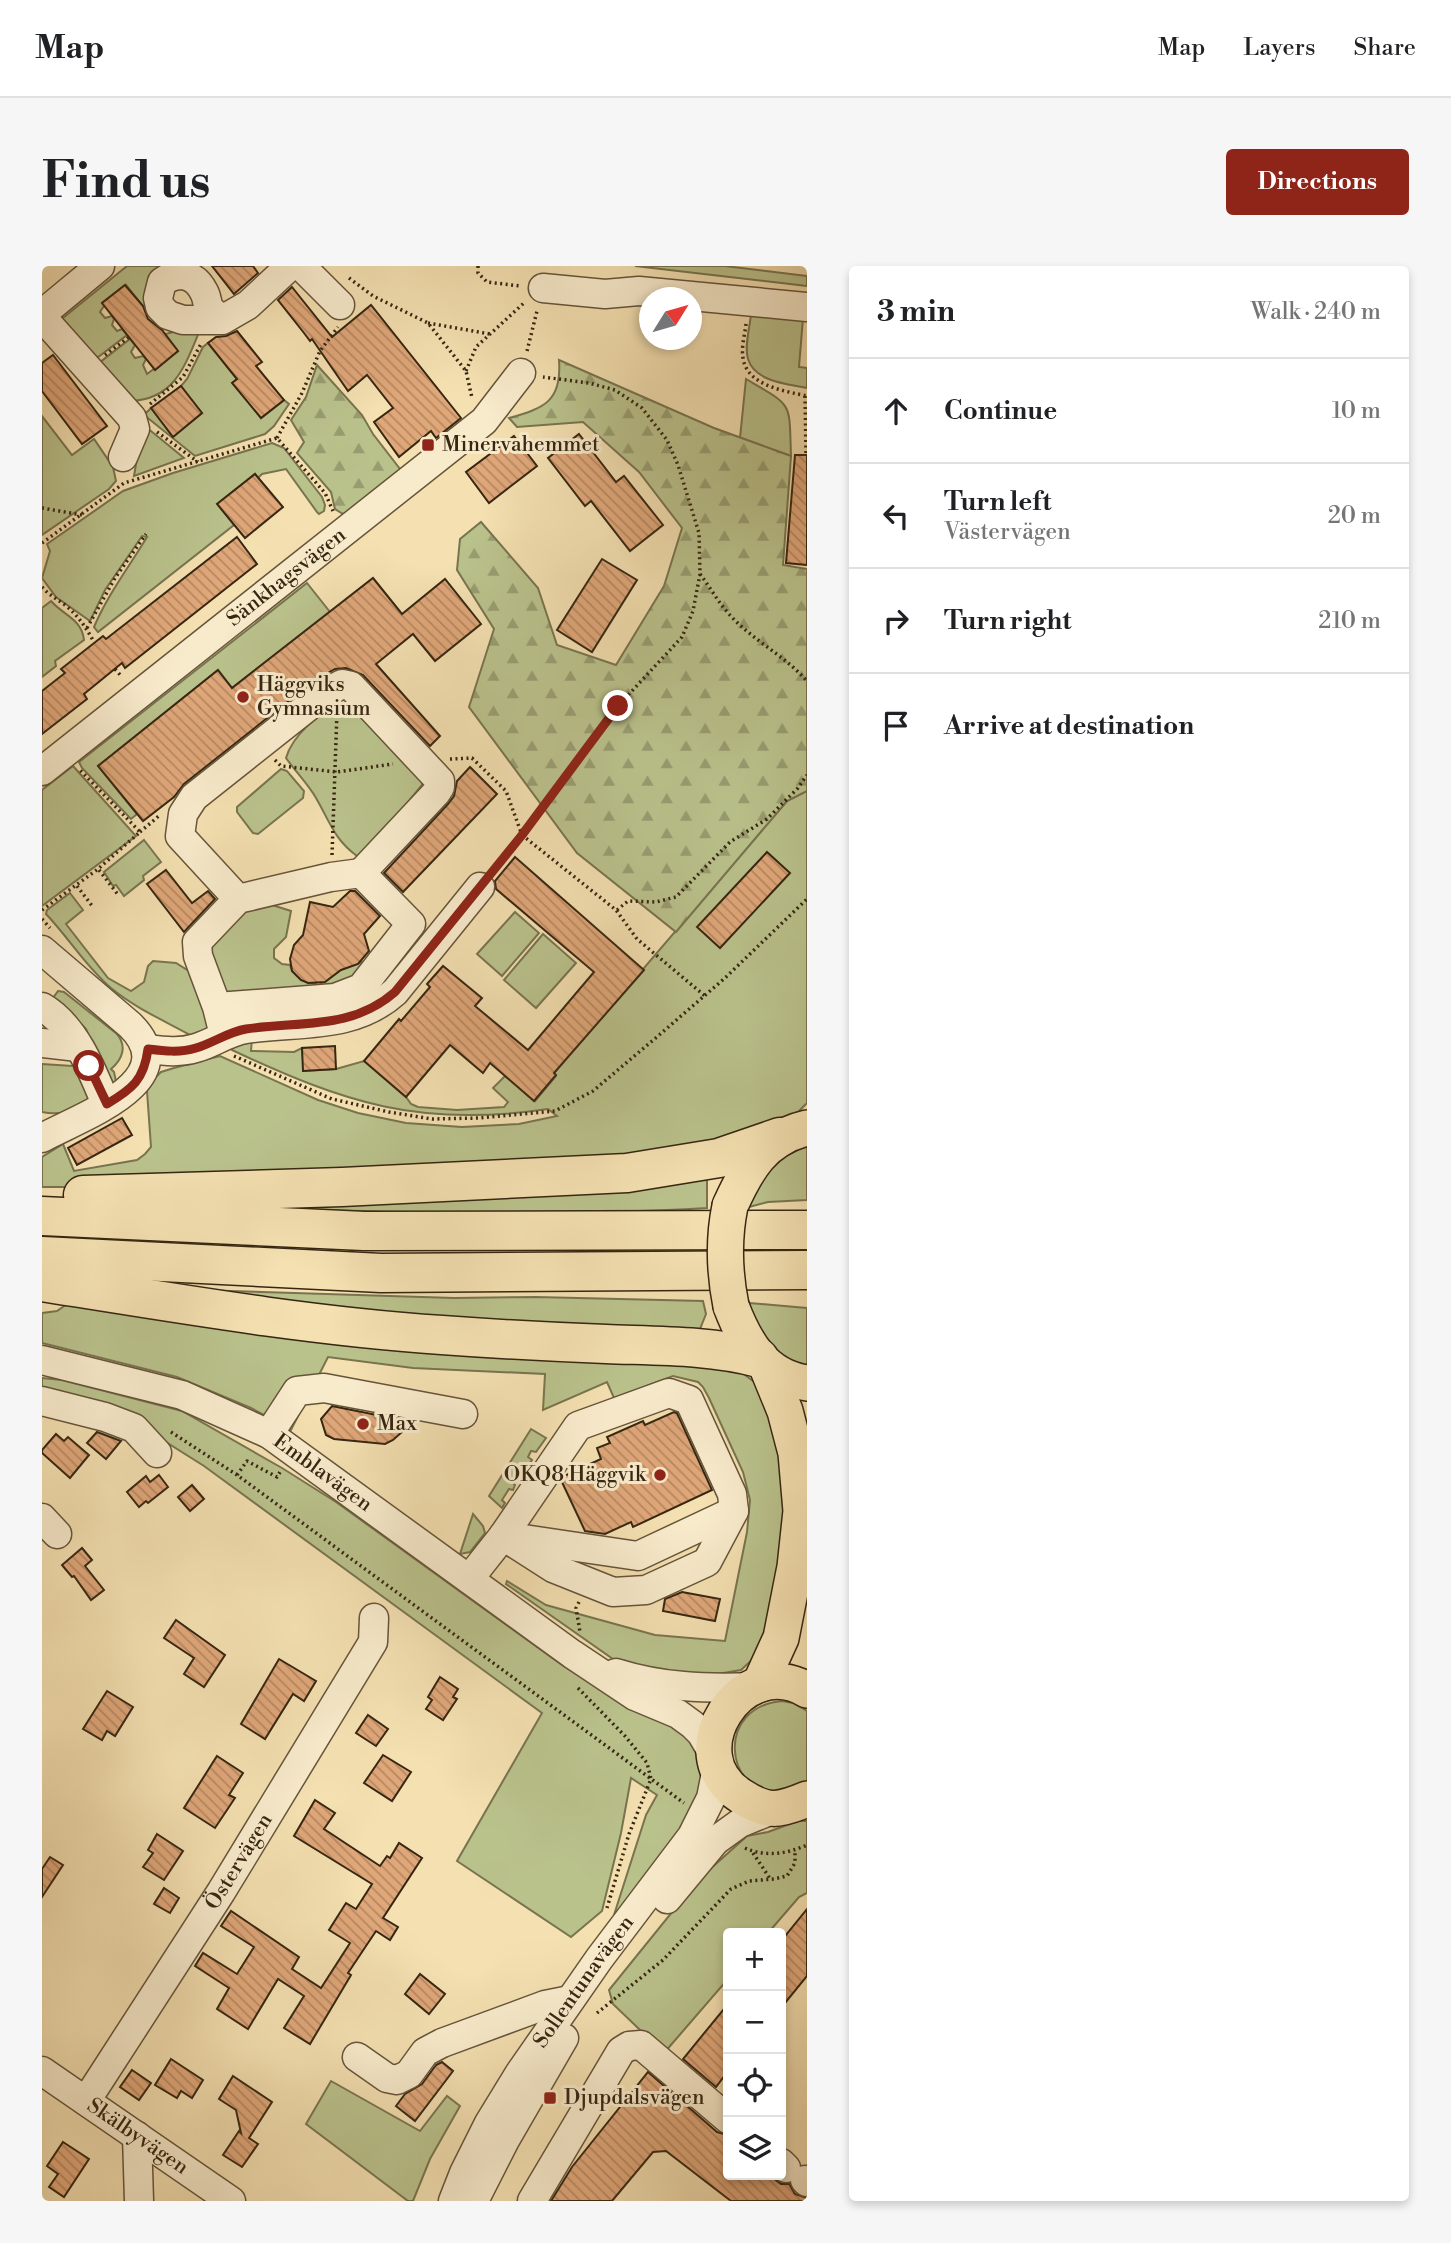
<!DOCTYPE html>
<meta charset="utf-8">
<style>
body{margin:0;font-family:"Libre Bodoni",serif;background:#f6f6f6;color:#202124}
.controls{position:absolute;right:21px;bottom:21px;display:grid;overflow:hidden;border-radius:7px;box-shadow:0 4px 10px #0003}
.controls button{width:63px;height:63px;display:grid;place-items:center;padding:0;border:0;border-bottom:2px solid #e0e0e0;background:#fff;color:#202124;font:35px sans-serif}
.compass{position:absolute;left:597px;top:21px;width:63px;height:63px;border-radius:50%;background:#fff;box-shadow:0 4px 10px #0003;rotate:53deg}
.stop{position:absolute;width:21px;height:21px;margin:-16px;border:5px solid #8f2418;border-radius:50%;background:#fff}
.stop.end{background:#8f2418;border-color:#fff;box-shadow:0 2px 7px #0008}
.list{margin:0;padding:0;list-style:none}
h2{display:flex;justify-content:space-between;align-items:center;height:91px;margin:0;padding:0 28px;font-size:30px}
h2 small{font-size:23px;font-weight:400;color:#757577}
.list li{display:grid;grid-template-columns:46px 1fr auto;gap:21px;align-items:center;box-sizing:border-box;height:105px;padding:0 28px;border-top:2px solid #e0e0e0}
.list b{display:block;font-size:26px;white-space:nowrap}
.list p{margin:0;font-size:23px;white-space:nowrap;color:#757577}
.list em{font-size:23px;font-style:normal;color:#757577}
.icon{flex:none;width:38px;height:38px;fill:none;stroke:currentColor;stroke-width:2;stroke-linecap:round;stroke-linejoin:round}
.map{position:relative;flex:none;width:765px;height:1935px;overflow:hidden;border-radius:7px}
header{display:flex;align-items:center;gap:42px;box-sizing:border-box;height:98px;padding:0 35px;background:#fff;border-bottom:2px solid #e0e0e0}
header strong{font-size:33px}
nav{display:flex;gap:38px;margin-inline-start:auto;font-size:24px}
.intro{display:flex;align-items:center;justify-content:space-between;box-sizing:border-box;height:168px;padding:0 42px}
h1{margin:0;font-size:49px}
.button{padding:18px 32px;border-radius:7px;background:#8f2418;color:#fff;font-size:24px;font-weight:700}
main{display:flex;gap:42px;padding:0 42px}
aside{flex:1;background:#fff;border-radius:7px;box-shadow:0 4px 10px #0003}
.map>svg:first-child{display:block}
.green{fill:#bac28c;stroke:#78744f;stroke-width:2}
.forest{fill:url(#forest-firs);stroke:#78744f;stroke-width:2}
.building{fill:url(#building-back-hatch);stroke:#362612;stroke-width:2}
.lines{fill:none;stroke-linecap:round;stroke-linejoin:round}
.minor-casing{stroke:#66543a;stroke-width:31}
.major-casing{stroke:#362612;stroke-width:38}
.highway-casing{stroke:#362612;stroke-width:41}
.path{stroke:#362612;stroke-width:3.5;stroke-dasharray:2 3.5;stroke-linecap:butt}
.minor{stroke:#f8ebcc;stroke-width:28}
.major{stroke:#f4e0b1;stroke-width:35}
.highway{stroke:#f4e0b1;stroke-width:38}
.major-bridge-casing{stroke:#362612;stroke-width:38;stroke-linecap:butt}
.major-bridge{stroke:#f4e0b1;stroke-width:35}
.route{stroke:#8f2418;stroke-width:9}
.poi-dot{fill:#8f2418;stroke:#f8ebcc;stroke-width:2.5}
.labels{text-anchor:middle;dominant-baseline:central;stroke-width:6;stroke-linejoin:round;paint-order:stroke}
.poi-label{font-size:21px;fill:#362612;stroke:#f8ebcc;text-anchor:start}
.street-label{font-size:21px;fill:#362612;stroke:#f8ebcc}
</style>
<header>
<strong>Map</strong>
<nav><a>Map</a><a>Layers</a><a>Share</a></nav>
</header>
<div class="intro"><h1>Find us</h1><a class="button">Directions</a></div>
<main>
<div class="map">
<svg width="765" height="1935" viewBox="0 0 765 1935">
<defs>
<pattern id="forest-firs" width="22" height="20" patternUnits="userSpaceOnUse" patternTransform="scale(1.75)"><rect width="22" height="20" fill="#bac28c"/><path d="M5 1l3.5 6h-7zM16 11l3.5 6h-7z" fill="#989d71"/></pattern>
<pattern id="building-back-hatch" width="6" height="6" patternUnits="userSpaceOnUse" patternTransform="scale(1.75)"><rect width="6" height="6" fill="#e0a779"/><path d="M-1 5l2 2M0 0l6 6M5-1l2 2" fill="none" stroke="#b68862"/></pattern>
</defs>
<rect width="100%" height="100%" fill="#f4e0b1"/>
<filter id="stains"><feTurbulence type="fractalNoise" baseFrequency=".00286" numOctaves="4"/><feColorMatrix values="0 0 0 0 .2 0 0 0 0 .09 0 0 0 0 .02 0 0 0 .5 -.17"/></filter>
<radialGradient id="worn" r=".72"><stop offset=".6" stop-color="#630" stop-opacity="0"/><stop offset="1" stop-color="#630" stop-opacity=".3"/></radialGradient>
<g class="green">
<path d="M85 0H114L119 6 112 39 104 44 84 19 60 37 62 40 58 46 63 52 70 50 72 53 70 59 75 65 80 63 85 69 51 95 16 56Z"/>
<path d="M593 0H683L765 10V20Z"/>
<path d="M709 48 761 52 757 101 765 102V122C746 118 713 116 706 93 702 80 708 61 709 48Z"/>
<path d="M160 59C144 96 135 133 89 135L57 97 88 73 93 79 89 86 93 92 101 90 104 93 101 99 105 108 136 85 123 68Z"/>
<path d="M166 77 195 113 191 117 219 152 242 134 247 138 232 160 223 168 153 190 102 149 109 142 131 170 160 147 139 120 145 113 161 81Z"/>
<path d="M704 113C752 141 747 135 749 190L698 172Z"/>
<path d="M0 150 30 189 52 173 71 201 74 215 67 223 0 269Z"/>
<path d="M103 162 109 165 142 192 92 210 99 168Z"/>
<path d="M230 177 242 182 280 231 283 239 282 245 277 248 275 246 244 203 220 208 216 212 213 208 176 238 192 259 56 366 52 361C66 328 87 301 105 271L100 270 63 324 48 355 14 331 0 312 8 285 5 278 81 225 131 207Z"/>
<path d="M265 317 288 346 190 422 175 405 56 500 95 548 89 553 40 502 37 496Z"/>
<path d="M9 335C21 349 40 353 42 374L13 395 14 400 0 411V342Z"/>
<path d="M301 437 309 439 380 515V519L323 589 315 590C292 573 288 556 274 532 266 518 253 505 244 492 250 470 279 444 301 437Z"/>
<path d="M31 500 94 570 0 640V524Z"/>
<path d="M239 503 245 505 262 525 261 532 216 568 211 567 195 546V541Z"/>
<path d="M765 525V837L753 849 697 877 300 921H0V891L21 878 32 905 95 894 103 888 109 881 105 825 114 811 119 806 132 802 178 790 276 834 316 847 364 857 420 861 477 858 515 850 506 843C378 862 303 837 190 784L188 781 210 772 209 785 252 786 260 782 262 805 294 803 322 795 364 831 369 838 376 841 415 844 462 841 466 836 451 822 463 810 493 835 514 810 512 807 745 535Z"/>
<path d="M102 574 119 596 101 610 102 614 82 630 74 619 71 620 62 606Z"/>
<path d="M28 627 41 644 24 658 66 712 89 725 102 716 106 700 111 695 134 697 150 707 168 762 150 770C123 755 93 742 69 722 44 701 27 672 4 648L5 644Z"/>
<path d="M227 638 249 645 244 671 232 683V692L240 698 248 699 250 705 259 714 277 719 298 704 372 677 376 681 328 735 192 754 165 689 174 667 210 641Z"/>
<path d="M473 646 497 667 460 710 435 688Z"/>
<path d="M501 668 534 697 494 742 462 714Z"/>
<path d="M16 725 22 726 75 768C85 780 81 793 69 803L72 806 75 820C50 835 30 852 0 846V798L61 802 44 763 17 735 11 732Z"/>
<path d="M765 880V934L726 936 707 941C717 912 735 889 765 880Z"/>
<path d="M662 912 665 915V942C507 951 349 946 191 942Z"/>
<path d="M122 1023 412 1032 494 1031 661 1035 664 1048 658 1063 512 1061 283 1044Z"/>
<path d="M707 1037 765 1042V1101C734 1093 715 1067 707 1037Z"/>
<path d="M25 1038 681 1093 722 1123 735 1158 746 1284 723 1382 699 1404 658 1411 618 1406 571 1393 464 1318 465 1315 504 1339 613 1369 683 1375 705 1266 708 1234 701 1206 667 1132 661 1121 656 1116 631 1110 572 1132 565 1116 501 1144 503 1108 371 1102 286 1091 249 1164 209 1142 135 1111 0 1077V1047L15 1045Z"/>
<path d="M0 1112 20 1114 140 1145 240 1202 294 1236 520 1399 593 1443 630 1456 662 1490 660 1529 629 1587 572 1649 604 1549 615 1529 589 1512 579 1567 560 1645 529 1671 415 1595 500 1447 162 1200 92 1156 0 1129Z"/>
<path d="M489 1163 504 1172 494 1186 489 1185 486 1191 490 1194 481 1208 476 1206 470 1216 473 1219 471 1224 467 1223 460 1234 463 1237 460 1242 447 1230Z"/>
<path d="M431 1248 441 1260 443 1267 428 1286 418 1288Z"/>
<path d="M740 1435 751 1437 765 1445V1516C756 1519 744 1526 734 1526 683 1526 673 1441 740 1435Z"/>
<path d="M756 1555H765V1627L757 1631 726 1667H686V1713L622 1787 571 1738 567 1724 656 1614 705 1570 726 1566Z"/>
<path d="M289 1815 378 1865 405 1830 418 1840 388 1893 371 1935H366L264 1858Z"/>
</g>
<g class="forest">
<path d="M517 94 672 162 749 190 741 299 765 303V525L745 535 634 666 535 587 427 441 452 363 415 304 418 273 439 256 496 322 515 379 574 399 622 320 640 262 597 206 541 156 475 161 467 152C503 142 520 135 517 94Z"/>
<path d="M275 99 320 149 331 168 358 203 347 216 307 246 301 248 293 243 289 226 255 187 262 176 249 154 264 131Z"/>
</g>
<g class="building">
<path d="M170 0H211L216 7 192 28Z"/>
<path d="M83 19 101 40 106 53 120 64 136 85 113 104 60 37Z"/>
<path d="M250 21 290 71 329 39 419 152 394 172 389 165 357 191 332 156 351 142 325 109 306 125 270 73 268 75 262 67 236 34Z"/>
<path d="M195 65 220 96 214 100 242 134 219 152 190 117 195 113 166 77 174 71 184 70Z"/>
<path d="M11 89 65 160 40 178 0 125V97Z"/>
<path d="M139 120 160 147 131 171 109 142Z"/>
<path d="M537 168 574 216 582 210 621 259 588 285 549 235 543 240 506 192Z"/>
<path d="M472 170 495 200 447 237 424 206Z"/>
<path d="M753 189H765V299L744 297Z"/>
<path d="M213 208 241 241 203 272 175 238Z"/>
<path d="M195 271 215 298 83 402 80 397 42 428 45 433 0 468V425L23 407 19 403 61 370 64 373Z"/>
<path d="M560 293 595 314 550 386 515 364Z"/>
<path d="M331 312 360 348 403 313 439 358 393 395 371 368 334 398 398 470 388 480 321 409 304 402 293 403 272 415 142 518 132 531 101 555 56 500 176 404 190 422Z"/>
<path d="M428 501 455 528 361 626 342 607 406 538 412 530 415 515Z"/>
<path d="M725 586 748 607 678 682 655 661Z"/>
<path d="M473 591 602 704 512 807 514 809 492 835 448 797 441 807 408 779 364 831 322 795 357 753 359 755 388 721 385 718 401 700 440 732 433 740 486 784 552 706 454 623 453 615Z"/>
<path d="M124 604 150 637 166 625 173 633 142 666 105 618Z"/>
<path d="M308 625H313L338 650 322 668 327 685 316 698 299 704 283 716 266 717 259 714 250 705 248 693 252 679 261 669 268 636 291 641Z"/>
<path d="M293 780 294 803 261 805 260 782Z"/>
<path d="M80 852 90 869 35 899 26 882Z"/>
<path d="M290 1140 360 1154 361 1165 351 1174 343 1178 292 1173 284 1169 279 1153Z"/>
<path d="M632 1146 635 1147 670 1224 591 1261 589 1256 563 1268 543 1265 519 1214 522 1210 559 1193 555 1182 568 1177 565 1171 601 1155 603 1159Z"/>
<path d="M55 1166 79 1175 64 1193 45 1177Z"/>
<path d="M14 1168 22 1175 26 1171 47 1189 28 1212 0 1187V1184Z"/>
<path d="M117 1209 126 1221 106 1237 104 1235 97 1241 85 1226 104 1210 108 1216Z"/>
<path d="M150 1219 162 1233 148 1245 136 1231Z"/>
<path d="M40 1282 50 1294 43 1300 62 1324 49 1334 32 1310 30 1311 20 1299Z"/>
<path d="M640 1326 678 1333 673 1355 621 1345 623 1333Z"/>
<path d="M134 1354 183 1389 162 1421 142 1408 152 1392 122 1372Z"/>
<path d="M237 1393 274 1415 262 1435 251 1428 223 1473 199 1458Z"/>
<path d="M398 1411 416 1423 411 1431 415 1433 401 1454 384 1443 390 1434 386 1431Z"/>
<path d="M65 1425 91 1441 73 1470 65 1465 60 1474 41 1463Z"/>
<path d="M326 1449 346 1463 334 1480 314 1467Z"/>
<path d="M341 1489 369 1506 350 1535 322 1517Z"/>
<path d="M175 1490 201 1507 187 1529 193 1532 173 1562 142 1542Z"/>
<path d="M273 1534 293 1547 282 1563 338 1600 345 1590 348 1592 357 1577 380 1592 341 1652 356 1661 348 1674 334 1665 306 1707 309 1709 268 1778 242 1762 262 1730 236 1713 206 1763 175 1743 187 1722 153 1700 161 1687 195 1708 212 1681 179 1660 189 1645 257 1691 250 1703 279 1722 308 1677 287 1664 304 1637 314 1643 330 1618 252 1570Z"/>
<path d="M115 1568 141 1585 122 1614 101 1601 111 1587 106 1584Z"/>
<path d="M8 1591 21 1599 0 1631V1603Z"/>
<path d="M122 1622 137 1632 128 1647 112 1638Z"/>
<path d="M765 1643V1710L739 1742V1675Z"/>
<path d="M378 1708 403 1728 387 1748 363 1728Z"/>
<path d="M686 1738V1805L674 1821 641 1793Z"/>
<path d="M129 1793 161 1814 150 1832 139 1825 135 1832 113 1819Z"/>
<path d="M400 1796 411 1805 373 1855 354 1840 363 1828 380 1818 394 1799Z"/>
<path d="M90 1804 109 1817 97 1834 78 1821Z"/>
<path d="M606 1806 675 1866 686 1869V1909H727L739 1918H747L753 1928 765 1932V1935H689L624 1885 611 1886 570 1935H509L530 1901Z"/>
<path d="M191 1810 230 1836 207 1872 216 1878 200 1901 181 1889 197 1865 199 1867 194 1844 177 1833Z"/>
<path d="M21 1876 47 1893 22 1931 7 1921 16 1908 5 1900Z"/>
</g>
<g class="lines">
<defs>
<g id="minor">
<path d="M259 0 298 39"/>
<path d="M501 22 563 28 597 25 765 41"/>
<path d="M0 48 58 0"/>
<path d="M0 51 90 152 93 163 81 191"/>
<path d="M180 54C176 50 170 46 167 42 165 38 165 31 162 26 153 8 136 4 120 16L116 32 118 41 126 49 141 54H180L206 39 248 0"/>
<path id="s1" d="M0 505 442 155 479 107"/>
<path d="M196 633 138 570 141 548 152 531 282 428 300 418 309 420 398 515V521L394 527 319 607"/>
<path d="M0 684 88 759C145 815 38 851 0 872"/>
<path d="M0 741C33 760 50 804 64 838"/>
<path d="M175 741 293 732 319 722 369 658 319 607 289 611 196 633 155 676 156 690 175 741 182 769"/>
<path d="M0 777 36 781"/>
<path d="M105 783C122 785 138 787 154 782 171 777 186 766 204 763 257 755 311 764 353 726L438 621"/>
<path id="s2" d="M0 1094 140 1129 227 1168 530 1388 593 1430 636 1448 651 1459 659 1467 672 1489"/>
<path d="M627 1127 647 1134 690 1228 692 1245 665 1296 604 1324 571 1326 511 1302 461 1270 536 1160Z"/>
<path d="M0 1135 63 1151 92 1162 115 1187"/>
<path d="M227 1168 255 1125 282 1122 421 1148"/>
<path d="M0 1252 15 1268"/>
<path d="M427 1313 461 1270 596 1290 692 1245"/>
<path d="M574 1407C619 1421 663 1423 710 1421"/>
<path d="M625 1633 673 1575 698 1557 730 1544"/>
<path d="M315 1791 345 1812 355 1814 367 1808 383 1786 400 1777 503 1739 528 1734"/>
<path id="s3" d="M0 1805 189 1935"/>
<path id="s4" d="M44 1835 179 1626 331 1376 332 1352"/>
<path d="M95 1870 97 1935"/>
<path d="M739 1897 744 1902"/>
<path d="M763 1914 765 1916"/>
<path id="s5" d="M411 1935 422 1907 447 1857 477 1808 557 1693 650 1570 669 1532 675 1502"/>
<path d="M432 1935 463 1874 522 1772"/>
<path d="M490 1935 579 1785 587 1780 599 1779 686 1853"/>
</g>
<g id="major">
<path d="M688 940C705 902 722 872 765 862"/>
<path d="M689 1040C703 1077 722 1111 765 1117"/>
<path d="M718 1418 739 1372 753 1301 759 1245 754 1187 743 1145 725 1101"/>
<path d="M765 1424C700 1385 633 1488 699 1530 725 1547 737 1545 765 1533"/>
</g>
<g id="highway">
<path d="M41 929 300 921 585 907 677 892 738 871"/>
<path d="M0 950 322 965 765 964"/>
<path d="M0 990 339 1007 765 1004"/>
<path d="M0 1016C133 1037 266 1060 400 1069 455 1073 509 1076 564 1078 615 1080 667 1079 717 1092"/>
</g>
</defs>
<use href="#minor" class="minor-casing"/>
<use href="#major" class="major-casing"/>
<use href="#highway" class="highway-casing"/>
<g class="path">
<path d="M436 0V7L445 16 478 20"/>
<path d="M307 12 331 30 386 57 424 105 430 132"/>
<path d="M386 57 448 68"/>
<path d="M704 58C703 68 699 81 701 92 705 120 743 125 765 130"/>
<path d="M485 85 495 45"/>
<path d="M63 89 87 71"/>
<path d="M424 105 434 81 483 36"/>
<path d="M763 130 764 188"/>
<path d="M108 138 141 111 159 78"/>
<path d="M115 166 156 196"/>
<path d="M235 172 260 127 278 85 296 61"/>
<path d="M0 242 40 249"/>
<path d="M0 277 82 217 235 172 283 227 291 245"/>
<path d="M658 308C668 321 676 336 687 348 710 374 742 389 765 415"/>
<path d="M0 321C7 329 15 333 23 339 37 350 44 362 52 376"/>
<path d="M45 362 73 312 104 268"/>
<path d="M73 403 80 411"/>
<path d="M408 493 430 492 464 525 480 569"/>
<path d="M233 494 239 500 295 506 351 498"/>
<path d="M98 566 118 549"/>
<path d="M480 569 576 440 640 371 651 345 658 308 657 267 636 199 625 174 600 142 573 124 547 117 501 111"/>
<path d="M290 589 295 446"/>
<path d="M452 603 480 569 574 644 595 673 663 730"/>
<path d="M57 604 77 630"/>
<path d="M35 620 51 641"/>
<path d="M0 644 56 603 98 566 38 504"/>
<path d="M575 644 586 635 614 636 634 631 688 576 725 553 756 522 765 509"/>
<path d="M0 653 8 662"/>
<path d="M192 790 290 833 347 846 390 853 437 852 513 845 551 825 616 770 683 712 765 633"/>
<path d="M129 1166 195 1209 642 1537"/>
<path d="M195 1209 205 1195 235 1211 238 1206"/>
<path d="M537 1336 534 1342 538 1366"/>
<path d="M536 1422 583 1470 605 1497 609 1513 587 1568 565 1642"/>
<path d="M703 1582C723 1591 745 1588 765 1579"/>
<path d="M711 1587 729 1614"/>
<path d="M555 1747 621 1694 689 1623 707 1615 732 1613 745 1610 753 1597V1585"/>
</g>
<use href="#minor" class="minor"/>
<use href="#major" class="major"/>
<use href="#highway" class="highway"/>
<defs>
<path id="major-bridge" d="M688 940C681 974 682 1005 689 1040"/>
</defs>
<use href="#major-bridge" class="major-bridge-casing"/>
<use href="#major-bridge" class="major-bridge"/>
</g>
<g class="lines">
<path class="route" d="M47 800 65 838C90 823 102 814 106 783 122 785 138 787 154 782 171 777 186 766 204 763 257 755 310 764 353 726L480 569 576 440"/>
</g>
<g class="poi-dot">
<rect x="379" y="172" width="14" height="14" rx="3.5"/>
<circle cx="201" cy="431" r="7"/>
<circle cx="321" cy="1158" r="7"/>
<circle cx="618" cy="1209" r="7"/>
<rect x="501" y="1825" width="14" height="14" rx="3.5"/>
</g>
<g class="labels">
<g class="poi-label">
<text x="400" y="179">Minervahemmet</text>
<text x="215" y="419">Häggviks<tspan x="215" dy="24">Gymnasium</tspan></text>
<text x="335" y="1158">Max</text>
<text x="604" y="1209" text-anchor="end">OKQ8 Häggvik</text>
<text x="522" y="1832">Djupdalsvägen</text>
</g>
<g class="street-label">
<text stroke="none"><textPath href="#s1" startOffset="312">Sänkhagsvägen</textPath></text>
<text stroke="none"><textPath href="#s2" startOffset="306">Emblavägen</textPath></text>
<text stroke="none"><textPath href="#s4" startOffset="284">Östervägen</textPath></text>
<text stroke="none"><textPath href="#s5" startOffset="256">Sollentunavägen</textPath></text>
<text stroke="none"><textPath href="#s3" startOffset="116">Skälbyvägen</textPath></text>
</g>
</g>
<rect width="100%" height="100%" filter="url(#stains)"/>
<rect width="100%" height="100%" fill="url(#worn)"/>
</svg>
<div class="controls">
<button>+</button>
<button>−</button>
<button><svg class="icon" aria-label="locate" viewBox="0 0 24 24"><circle cx="12" cy="12" r="6"/><path d="M12 2v4M12 18v4M2 12h4M18 12h4"/></svg></button>
<button><svg class="icon" aria-label="layers" viewBox="0 0 24 24"><path d="M12 4l9 5-9 5-9-5zM3 14l9 5 9-5"/></svg></button>
</div>
<svg class="compass" viewBox="-18 -18 36 36"><path d="M0-13l5 13h-10z" fill="#e53935"/><path d="M0 13l5-13h-10z" fill="#757577"/></svg>
<div class="stop" style="left:47px;top:800px"></div>
<div class="stop end" style="left:576px;top:440px"></div>
</div>
<aside>
<h2>3 min<small>Walk · 240 m</small></h2>
<ul class="list">
<li><svg class="icon" aria-label="ahead" viewBox="0 0 24 24"><path d="M12 20V5M6 11l6-6 6 6"/></svg><div><b>Continue</b></div><em>10 m</em></li>
<li><svg class="icon" aria-label="left" viewBox="0 0 24 24"><path d="M17 20v-9H6M10 6l-5 5 5 5"/></svg><div><b>Turn left</b><p>Västervägen</p></div><em>20 m</em></li>
<li><svg class="icon" aria-label="right" viewBox="0 0 24 24"><path d="M7 20v-9h11M14 6l5 5-5 5"/></svg><div><b>Turn right</b></div><em>210 m</em></li>
<li><svg class="icon" aria-label="arrive" viewBox="0 0 24 24"><path d="M6 21V4h12l-3 4 3 4H6"/></svg><div><b>Arrive at destination</b></div></li>
</ul>
</aside>
</main>
